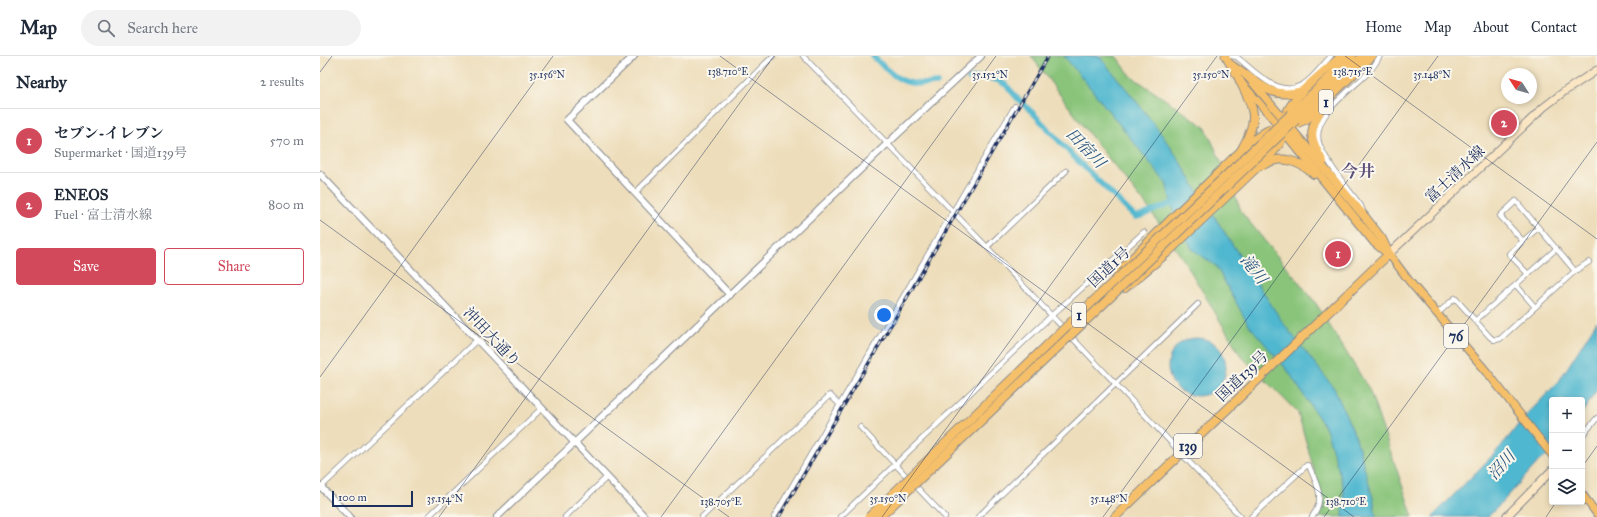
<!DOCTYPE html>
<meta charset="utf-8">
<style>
body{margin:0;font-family:"IM FELL Great Primer","Noto Serif JP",serif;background:#f2f2f3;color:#1f2937}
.controls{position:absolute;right:12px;bottom:12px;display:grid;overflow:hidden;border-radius:4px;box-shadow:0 2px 6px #0003}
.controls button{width:36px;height:36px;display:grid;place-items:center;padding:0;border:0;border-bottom:1px solid #e0e1e3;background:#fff;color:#1f2937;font:20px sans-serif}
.compass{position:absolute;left:1181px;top:12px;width:36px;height:36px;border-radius:50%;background:#fff;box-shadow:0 2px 6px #0003;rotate:306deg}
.scale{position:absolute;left:12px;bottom:10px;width:81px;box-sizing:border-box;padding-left:4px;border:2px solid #1b2f5e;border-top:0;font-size:11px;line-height:14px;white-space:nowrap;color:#1b2f5e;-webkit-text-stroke:3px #fbf7ec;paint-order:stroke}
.you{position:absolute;left:564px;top:259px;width:14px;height:14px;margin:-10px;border:3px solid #fff;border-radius:50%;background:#1a73e8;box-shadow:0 0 0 6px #1a73e833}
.badge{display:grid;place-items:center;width:26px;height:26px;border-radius:50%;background:#d1495b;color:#fff;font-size:13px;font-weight:700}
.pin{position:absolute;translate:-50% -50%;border:2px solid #fff;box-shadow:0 1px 4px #0006}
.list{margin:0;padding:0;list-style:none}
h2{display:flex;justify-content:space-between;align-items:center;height:52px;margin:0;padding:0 16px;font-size:17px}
h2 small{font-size:13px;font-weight:400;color:#747a83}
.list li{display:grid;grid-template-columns:26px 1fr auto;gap:12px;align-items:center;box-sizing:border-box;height:64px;padding:0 16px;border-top:1px solid #e0e1e3}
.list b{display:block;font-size:15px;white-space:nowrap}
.list p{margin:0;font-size:13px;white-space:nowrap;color:#747a83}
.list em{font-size:13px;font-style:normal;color:#747a83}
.actions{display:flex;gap:8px;padding:12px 16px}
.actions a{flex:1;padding:9px 0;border:1px solid #d1495b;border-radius:4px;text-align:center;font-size:14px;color:#d1495b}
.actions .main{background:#d1495b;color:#fff}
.icon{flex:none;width:22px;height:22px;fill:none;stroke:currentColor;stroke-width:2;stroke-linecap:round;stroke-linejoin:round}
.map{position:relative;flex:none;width:1277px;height:461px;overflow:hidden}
header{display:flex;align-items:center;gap:24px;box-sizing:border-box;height:56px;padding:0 20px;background:#fff;border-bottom:1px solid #e0e1e3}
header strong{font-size:19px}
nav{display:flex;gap:22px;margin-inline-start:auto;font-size:14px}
.search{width:280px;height:36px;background:#f2f2f3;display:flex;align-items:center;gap:10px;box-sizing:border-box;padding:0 14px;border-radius:22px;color:#747a83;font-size:15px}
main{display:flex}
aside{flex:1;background:#fff}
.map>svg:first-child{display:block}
.green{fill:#89c47a;stroke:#527a6c}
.water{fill:#50b7cf;stroke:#367396}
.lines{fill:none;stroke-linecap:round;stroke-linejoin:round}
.canal{stroke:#50b7cf;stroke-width:5.5}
.minor-casing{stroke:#84868c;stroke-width:6}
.tertiary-casing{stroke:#84868c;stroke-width:8}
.secondary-casing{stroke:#84868c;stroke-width:9}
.primary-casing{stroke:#84868c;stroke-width:9}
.trunk-casing{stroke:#84868c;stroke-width:10}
.minor{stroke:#fff;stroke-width:4.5}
.tertiary{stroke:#fff;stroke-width:6}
.secondary{stroke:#fbe6c4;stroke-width:7}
.primary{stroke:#f6c06b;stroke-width:7}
.trunk{stroke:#f6c06b;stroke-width:8}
.rail-casing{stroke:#1b2f5e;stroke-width:3}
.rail{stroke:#fbf7ec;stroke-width:1.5;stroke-dasharray:4.5;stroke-linecap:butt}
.trunk-bridge-casing{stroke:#84868c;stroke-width:10;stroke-linecap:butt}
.trunk-bridge{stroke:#f6c06b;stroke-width:8}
.ticks{fill:none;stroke:#1b2f5e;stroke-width:1;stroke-opacity:0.45}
.labels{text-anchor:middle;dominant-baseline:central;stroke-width:4;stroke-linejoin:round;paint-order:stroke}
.shield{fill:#fbf7ec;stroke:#5e6b89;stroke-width:1}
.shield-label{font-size:14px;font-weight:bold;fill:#1b2f5e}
.street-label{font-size:15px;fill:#1b2f5e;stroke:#fbf7ec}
.water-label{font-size:16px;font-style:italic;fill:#2b5880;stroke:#fbf7ec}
.quarter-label{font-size:17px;font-weight:bold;fill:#5d517a;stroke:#fbf7ec}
.ticks-label{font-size:10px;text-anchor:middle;fill:#1b2f5e;stroke:#fbf7ec;stroke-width:4;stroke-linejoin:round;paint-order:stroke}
</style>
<header>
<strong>Map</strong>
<div class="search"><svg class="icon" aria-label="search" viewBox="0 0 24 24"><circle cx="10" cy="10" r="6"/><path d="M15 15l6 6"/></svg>Search here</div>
<nav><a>Home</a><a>Map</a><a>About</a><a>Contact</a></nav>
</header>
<main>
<aside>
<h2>Nearby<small>2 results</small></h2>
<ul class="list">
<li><span class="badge">1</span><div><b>セブン-イレブン</b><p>Supermarket · 国道139号</p></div><em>570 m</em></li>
<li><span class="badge">2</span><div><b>ENEOS</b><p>Fuel · 富士清水線</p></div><em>800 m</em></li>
</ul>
<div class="actions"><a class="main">Save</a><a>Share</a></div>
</aside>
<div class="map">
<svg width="1277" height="461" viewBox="0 0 1277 461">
<rect width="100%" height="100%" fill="#fbf7ec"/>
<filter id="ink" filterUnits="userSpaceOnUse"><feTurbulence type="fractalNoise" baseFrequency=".025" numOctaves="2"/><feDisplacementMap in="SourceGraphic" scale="8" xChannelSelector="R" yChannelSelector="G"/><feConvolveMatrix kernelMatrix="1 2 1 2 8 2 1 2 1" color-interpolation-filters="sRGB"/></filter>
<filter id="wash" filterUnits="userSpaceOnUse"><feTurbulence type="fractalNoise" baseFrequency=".012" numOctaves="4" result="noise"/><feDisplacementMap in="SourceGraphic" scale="16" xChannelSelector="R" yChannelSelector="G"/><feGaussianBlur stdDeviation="0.9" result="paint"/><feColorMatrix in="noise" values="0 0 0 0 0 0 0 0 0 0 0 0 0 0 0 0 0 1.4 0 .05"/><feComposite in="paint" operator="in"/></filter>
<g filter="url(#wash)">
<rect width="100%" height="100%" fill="#edddba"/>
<path class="green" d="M711 0H796L811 20 885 71 900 103 922 157 995 246 1049 333 1093 461H994L1003 446 978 357 921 300 868 211 830 154 773 83Z"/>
<g class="water">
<path d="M744 0H779C813 41 848 82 874 129L963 267 1014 332 1036 382 1054 446 1056 461H1023L1024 432 1006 373 968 315 928 268 896 210 872 193 853 153 846 127 772 34Z"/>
<path d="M1277 265V334L1262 357V344H1232V397C1229 401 1223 401 1219 405 1202 424 1186 443 1168 461H1112L1175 397 1192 377 1200 366 1239 325Z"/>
<circle cx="877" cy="311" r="29"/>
</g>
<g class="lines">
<g class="canal">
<path d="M553 0C564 11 576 25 592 27 600 29 609 27 617 27"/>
<path d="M649 23 663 21 677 24 686 29 698 43 714 58 754 101 815 161 821 160 850 148 859 146"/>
</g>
</g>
</g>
<g filter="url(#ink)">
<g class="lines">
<defs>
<g id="minor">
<path d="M483 0 667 191 921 461"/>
<path d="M911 0 917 1C934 15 958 42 982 29 993 23 1002 9 1011 0"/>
<path d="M315 137 453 0"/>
<path d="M1043 155 1041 150C1027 131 1011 113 1001 92 986 62 1032 34 1050 15 1054 10 1057 5 1060 0"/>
<path d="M1218 172 1203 185 1180 160 1196 145 1255 215"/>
<path d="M1203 185 1189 198 1208 218"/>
<path d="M667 191 746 115"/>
<path d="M1196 229 1215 251"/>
<path d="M1117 258 1135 242 1170 281 1174 284 1180 283 1255 215 1269 206"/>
<path d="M1155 265 1236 193"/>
<path d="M540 371 625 461"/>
<path d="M1262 380 1277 362"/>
<path d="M0 432 157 284"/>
<path d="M108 461 222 352"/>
<path d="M245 461 287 421"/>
<path d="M382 461 510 339 520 349"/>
<path d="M454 461 695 50"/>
<path d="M520 461 731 260 824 176"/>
<path d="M658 461 878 248"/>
<path d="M931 461 987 409 989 410C997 429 1006 442 992 461"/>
</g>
<g id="tertiary">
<path d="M314 0 247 64 410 239"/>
<path d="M0 118 325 461"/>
<path d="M0 430 30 461"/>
<path d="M177 461 567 88 661 0"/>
</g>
<g id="secondary">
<path d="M1069 198 1224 51 1245 35 1277 14"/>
<path d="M1186 461 1232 414"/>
</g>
<g id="primary">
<path d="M905 0 920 25 962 73"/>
<path d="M912 9 926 19 967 67"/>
<path d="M1069 198 1090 226 1167 316 1232 399"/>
<path d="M1262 438 1277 458"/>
</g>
<g id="trunk">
<path d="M926 19C946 34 957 42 982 35"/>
<path d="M920 25C935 55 939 62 922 93"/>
<path d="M1001 54C987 77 991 84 1003 106"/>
<path d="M971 58 1032 0"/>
<path d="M976 64 1043 0"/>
<path d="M963 67C970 39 1001 19 1022 0"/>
<path d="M967 68 1045 161 1062 183 1069 198"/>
<path d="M968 71 987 63 1052 0"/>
<path d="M962 73 1055 187 1066 196"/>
<path d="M943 109C962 98 978 105 994 118"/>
<path d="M798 217C829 185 861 153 893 122 909 107 936 77 956 71"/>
<path d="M805 232 848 196 953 96 960 87 965 74"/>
<path d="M795 461 1069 198"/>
</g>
</defs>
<use href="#minor" class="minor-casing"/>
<use href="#tertiary" class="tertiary-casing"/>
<use href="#secondary" class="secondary-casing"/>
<use href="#primary" class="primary-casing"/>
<use href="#trunk" class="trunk-casing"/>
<use href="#minor" class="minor"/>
<use href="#tertiary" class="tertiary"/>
<use href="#secondary" class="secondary"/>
<use href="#primary" class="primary"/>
<use href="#trunk" class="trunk"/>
<defs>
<path id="rail" d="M459 461 728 0"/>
</defs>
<use href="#rail" class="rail-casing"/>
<use href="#rail" class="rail"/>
<defs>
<g id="trunk-bridge">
<path d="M549 461 749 268 971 58"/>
<path d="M560 461 976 64"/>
</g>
</defs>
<use href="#trunk-bridge" class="trunk-bridge-casing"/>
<use href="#trunk-bridge" class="trunk-bridge"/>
</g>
</g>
<path class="ticks" d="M400 0 1034 461M1025 0 1277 183M0 16 12 0M0 164 409 461M0 321 233 0M1262 411 1277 390M119 461 454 0M341 461 676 0M562 461 897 0M783 461 1118 0M1004 461 1277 86M1226 461 1236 446"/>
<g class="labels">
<g class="shield">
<rect x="999" y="34" width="14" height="24" rx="3"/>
<rect x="752" y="247" width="14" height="24" rx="3"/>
<rect x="1124" y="268" width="24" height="24" rx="3"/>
<rect x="854" y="378" width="28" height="24" rx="3"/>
</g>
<g class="shield-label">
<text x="1006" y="46">1</text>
<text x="759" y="259">1</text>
<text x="1136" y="280">76</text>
<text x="868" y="390">139</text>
</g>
<g class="street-label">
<text transform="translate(1135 118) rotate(-43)">富士清水線</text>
<text transform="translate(789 211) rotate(-43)">国道1号</text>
<text transform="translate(172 281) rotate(47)">沖田大通り</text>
<text transform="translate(922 320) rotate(-44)">国道139号</text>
</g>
<g class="water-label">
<text transform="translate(766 92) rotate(46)">田宿川</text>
<text transform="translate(934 213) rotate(52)">滝川</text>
<text transform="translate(1181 409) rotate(-48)">沼川</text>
</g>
<g class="quarter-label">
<text x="1038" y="115">今井</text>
</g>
</g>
<g class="ticks-label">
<text x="408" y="19">138.710°E</text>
<text x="1033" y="19">138.715°E</text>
<text x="670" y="22">35.152°N</text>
<text x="227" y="22">35.156°N</text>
<text x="891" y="22">35.150°N</text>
<text x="1112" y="22">35.148°N</text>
<text x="125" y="446">35.154°N</text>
<text x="568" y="446">35.150°N</text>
<text x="789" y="446">35.148°N</text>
<text x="401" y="449">138.705°E</text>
<text x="1026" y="449">138.710°E</text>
</g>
</svg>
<div class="controls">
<button>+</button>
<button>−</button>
<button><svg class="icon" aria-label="layers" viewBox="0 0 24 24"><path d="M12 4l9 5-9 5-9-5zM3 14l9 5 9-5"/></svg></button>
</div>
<svg class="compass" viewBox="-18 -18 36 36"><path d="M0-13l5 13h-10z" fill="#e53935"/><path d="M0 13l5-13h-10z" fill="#747a83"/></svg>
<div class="scale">100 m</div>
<div class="you"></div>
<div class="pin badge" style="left:1018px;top:198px">1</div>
<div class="pin badge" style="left:1184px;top:67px">2</div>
</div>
</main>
